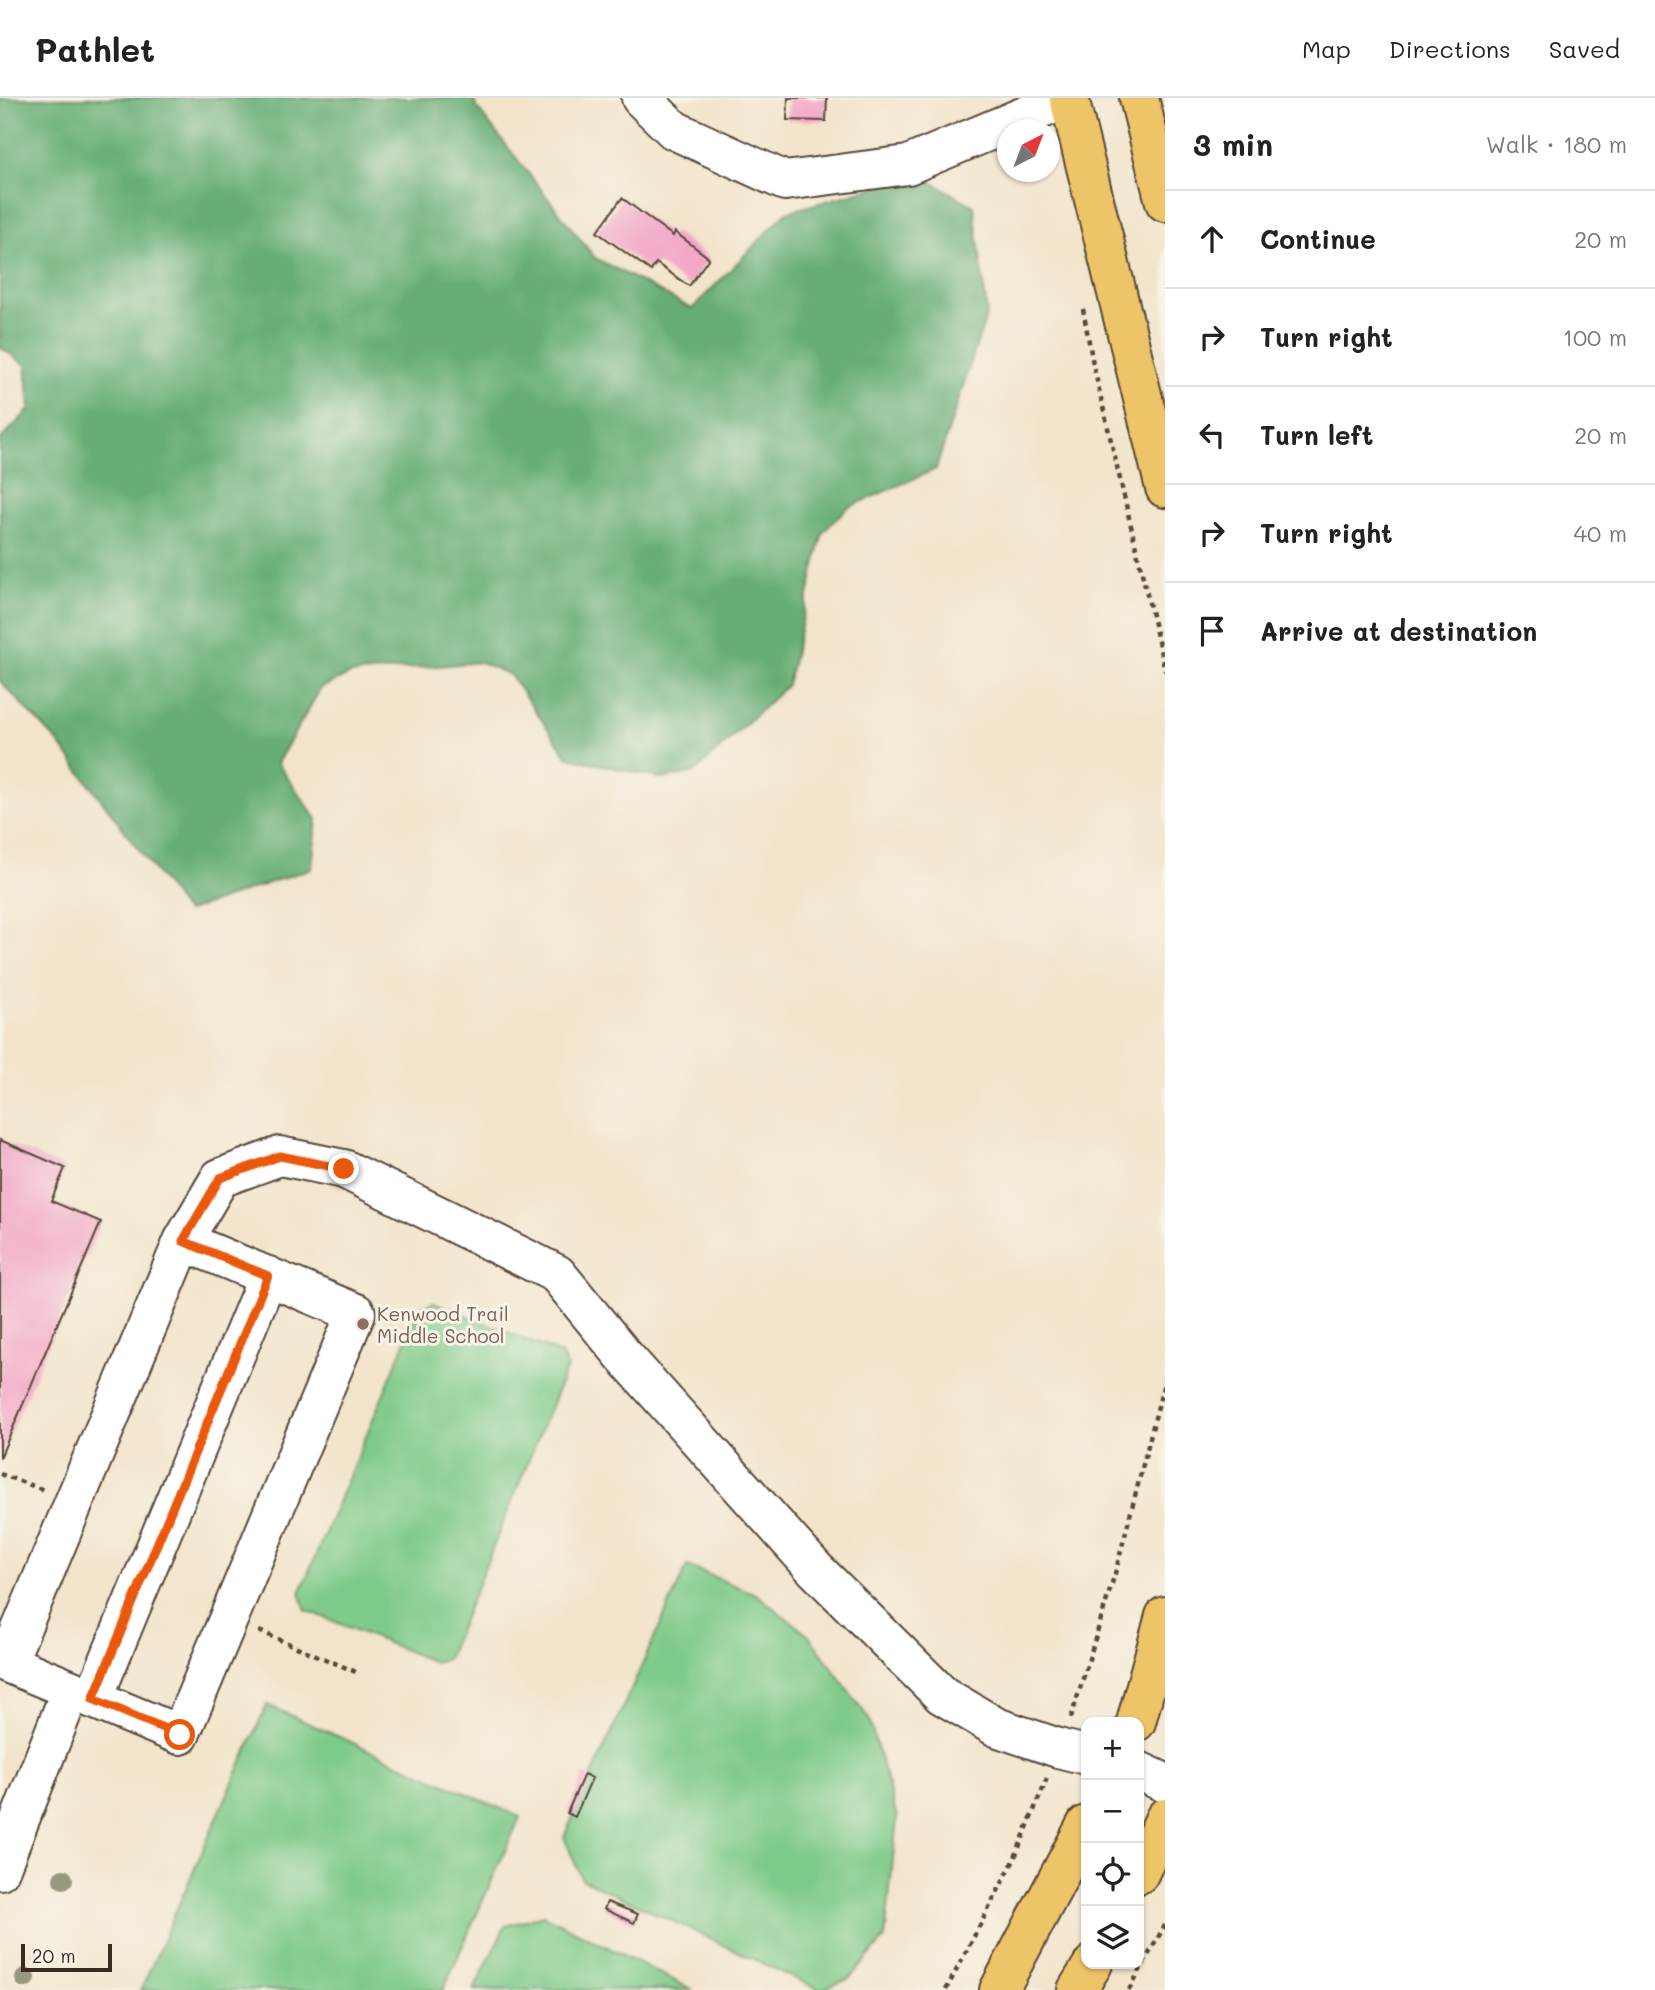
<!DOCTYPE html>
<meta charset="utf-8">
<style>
body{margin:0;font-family:Mali,sans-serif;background:#f2f2f2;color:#222}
.controls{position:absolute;right:21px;bottom:21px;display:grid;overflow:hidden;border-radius:14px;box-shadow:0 2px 5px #0004}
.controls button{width:63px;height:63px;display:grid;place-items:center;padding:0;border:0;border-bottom:2px solid #e0e0e0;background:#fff;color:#222;font:35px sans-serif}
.compass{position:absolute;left:997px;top:21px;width:63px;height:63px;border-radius:50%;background:#fff;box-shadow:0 2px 5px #0004;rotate:42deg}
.scale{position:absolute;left:21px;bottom:18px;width:91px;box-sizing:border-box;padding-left:7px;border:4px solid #3b2a1e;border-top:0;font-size:19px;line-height:24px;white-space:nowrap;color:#3b2a1e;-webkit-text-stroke:5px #f7f3e8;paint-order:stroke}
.stop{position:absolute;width:21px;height:21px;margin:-16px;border:5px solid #ea580c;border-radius:50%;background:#fff}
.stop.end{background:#ea580c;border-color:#fff;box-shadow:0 2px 7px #0008}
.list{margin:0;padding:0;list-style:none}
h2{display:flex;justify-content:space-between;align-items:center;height:91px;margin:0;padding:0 28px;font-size:30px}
h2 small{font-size:23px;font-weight:400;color:#767676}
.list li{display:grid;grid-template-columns:46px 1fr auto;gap:21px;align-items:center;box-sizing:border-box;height:98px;padding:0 28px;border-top:2px solid #e0e0e0}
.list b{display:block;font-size:26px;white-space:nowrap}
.list em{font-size:23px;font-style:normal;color:#767676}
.icon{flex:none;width:38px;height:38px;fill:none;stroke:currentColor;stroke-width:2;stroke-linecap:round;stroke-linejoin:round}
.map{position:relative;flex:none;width:1165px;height:1892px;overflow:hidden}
header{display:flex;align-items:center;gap:42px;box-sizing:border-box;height:98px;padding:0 35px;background:#fff;border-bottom:2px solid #e0e0e0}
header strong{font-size:33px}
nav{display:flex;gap:38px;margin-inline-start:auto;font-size:24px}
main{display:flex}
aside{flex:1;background:#fff}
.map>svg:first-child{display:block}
.green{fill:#7eca89;stroke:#5c7a54;stroke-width:2}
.forest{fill:#66ae75;stroke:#506c4a;stroke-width:2}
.building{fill:#f3a8c7}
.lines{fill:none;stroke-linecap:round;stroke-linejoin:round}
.minor-casing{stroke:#564638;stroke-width:42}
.major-casing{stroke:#564638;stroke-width:42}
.path{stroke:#564638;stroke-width:4.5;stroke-dasharray:5 5;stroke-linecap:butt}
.minor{stroke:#fff;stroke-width:38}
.major{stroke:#eec469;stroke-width:38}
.tree{fill:#98987d}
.route{stroke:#ea580c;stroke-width:9}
.education-dot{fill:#8d6e63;stroke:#f7f3e8;stroke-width:2.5}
.labels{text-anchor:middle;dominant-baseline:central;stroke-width:6;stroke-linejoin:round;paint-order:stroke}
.education-label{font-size:19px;fill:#785e54;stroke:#f7f3e8;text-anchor:start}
</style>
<header>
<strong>Pathlet</strong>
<nav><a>Map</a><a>Directions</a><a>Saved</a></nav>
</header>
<main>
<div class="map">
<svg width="1165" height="1892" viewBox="0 0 1165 1892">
<rect width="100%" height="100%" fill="#f7f3e8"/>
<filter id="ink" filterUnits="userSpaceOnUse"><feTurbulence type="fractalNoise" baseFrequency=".0143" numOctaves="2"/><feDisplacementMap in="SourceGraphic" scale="14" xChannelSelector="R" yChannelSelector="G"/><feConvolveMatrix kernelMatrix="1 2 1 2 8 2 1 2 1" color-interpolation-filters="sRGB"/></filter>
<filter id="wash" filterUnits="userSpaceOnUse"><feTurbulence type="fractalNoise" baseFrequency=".00686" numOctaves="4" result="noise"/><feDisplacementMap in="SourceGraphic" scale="28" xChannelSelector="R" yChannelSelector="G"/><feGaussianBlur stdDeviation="1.57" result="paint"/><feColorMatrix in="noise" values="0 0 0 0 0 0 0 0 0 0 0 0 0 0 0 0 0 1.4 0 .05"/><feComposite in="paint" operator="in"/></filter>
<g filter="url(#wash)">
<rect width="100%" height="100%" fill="#f2e4ca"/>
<g class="green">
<path d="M433 1204 561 1256 567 1269 447 1561 434 1564 306 1512 300 1495 420 1209Z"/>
<path d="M687 1468 756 1496 809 1538 869 1621 897 1720 885 1840 849 1881 820 1892 582 1781 564 1739Z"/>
<path d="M267 1607 520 1719 443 1892H141Z"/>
<path d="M543 1817 693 1892H474L505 1828Z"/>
</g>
<path class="forest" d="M0 0H473L477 10 595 160 692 211 787 114 919 77 974 108 987 215 936 371 847 410 823 434 787 587 695 674 663 681 568 659 510 577 481 564 351 576 321 590 277 665 317 721 312 770 186 814 57 643 0 583V342L30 311 26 267 0 249Z"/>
<g id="blocks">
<g class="building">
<path d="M788 0H827L826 23 787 22Z"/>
<path d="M622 100 673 138 675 134 709 160 689 188 656 165 651 173 597 134Z"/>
<path d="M0 1042 65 1070 51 1103 101 1124 0 1360Z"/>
<path d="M584 1676 592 1680 575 1719 567 1715Z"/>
<path d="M607 1804 638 1816 634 1825 604 1811Z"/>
</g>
</g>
</g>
<g filter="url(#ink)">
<use href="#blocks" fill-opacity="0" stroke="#564638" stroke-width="2"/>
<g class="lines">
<defs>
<g id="minor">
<path d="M641 0 674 32 785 83 908 67 1068 0"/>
<path d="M183 1143 356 1215 180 1637 7 1565 183 1143 220 1080 280 1058 344 1071 557 1176 624 1258 815 1471 942 1597 996 1629 1058 1650 1086 1657"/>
<path d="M93 1601 268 1178"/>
<path d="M1139 1673 1165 1685"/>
<path d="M0 1772 71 1592"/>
</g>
<g id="major">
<path d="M1069 0 1165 390"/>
<path d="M1139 0 1165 104"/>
<path d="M1136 1624 1165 1518"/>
<path d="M1139 1776 1165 1720"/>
<path d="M999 1892 1086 1727"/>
<path d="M1077 1892 1093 1866"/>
</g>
</defs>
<use href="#minor" class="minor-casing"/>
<use href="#major" class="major-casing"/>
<g class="path">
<path d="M1083 211 1093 266 1165 573"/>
<path d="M0 1376 44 1392"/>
<path d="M259 1533 356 1574"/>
<path d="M1071 1620 1116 1472 1165 1281"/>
<path d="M946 1892 1014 1762 1047 1680"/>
<path d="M1129 1892 1165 1827"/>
</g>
<use href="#minor" class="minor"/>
<use href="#major" class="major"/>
</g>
<g class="tree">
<circle cx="63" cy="1781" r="10"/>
<circle cx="25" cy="1880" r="10"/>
</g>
</g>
<g class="lines" filter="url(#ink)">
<path class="route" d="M180 1637 93 1601 268 1178 183 1143 220 1080 280 1058 344 1071"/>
</g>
<circle class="education-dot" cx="363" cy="1226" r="7"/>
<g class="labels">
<g class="education-label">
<text x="377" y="1215">Kenwood Trail<tspan x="377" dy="22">Middle School</tspan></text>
</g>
</g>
</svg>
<div class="controls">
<button>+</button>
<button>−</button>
<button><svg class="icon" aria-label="locate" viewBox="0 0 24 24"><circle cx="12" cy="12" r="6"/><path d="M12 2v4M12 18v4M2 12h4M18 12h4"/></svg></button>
<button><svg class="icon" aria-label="layers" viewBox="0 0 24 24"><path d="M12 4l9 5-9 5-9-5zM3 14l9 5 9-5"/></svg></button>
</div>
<svg class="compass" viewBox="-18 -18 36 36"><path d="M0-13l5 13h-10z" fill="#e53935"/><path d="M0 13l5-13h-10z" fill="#767676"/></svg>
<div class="scale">20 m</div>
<div class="stop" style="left:180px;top:1637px"></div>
<div class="stop end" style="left:344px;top:1071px"></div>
</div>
<aside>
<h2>3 min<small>Walk · 180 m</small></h2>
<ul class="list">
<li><svg class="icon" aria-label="ahead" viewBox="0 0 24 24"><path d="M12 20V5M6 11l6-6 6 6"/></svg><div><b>Continue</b></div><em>20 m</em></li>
<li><svg class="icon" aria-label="right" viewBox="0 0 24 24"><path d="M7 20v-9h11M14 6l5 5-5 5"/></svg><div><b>Turn right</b></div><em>100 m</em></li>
<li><svg class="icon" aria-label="left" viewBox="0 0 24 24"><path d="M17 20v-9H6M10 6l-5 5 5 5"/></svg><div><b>Turn left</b></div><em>20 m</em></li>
<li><svg class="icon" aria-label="right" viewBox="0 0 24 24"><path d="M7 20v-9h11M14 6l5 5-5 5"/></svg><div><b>Turn right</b></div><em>40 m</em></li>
<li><svg class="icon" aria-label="arrive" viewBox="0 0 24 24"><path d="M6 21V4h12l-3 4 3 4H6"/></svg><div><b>Arrive at destination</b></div></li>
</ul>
</aside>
</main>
